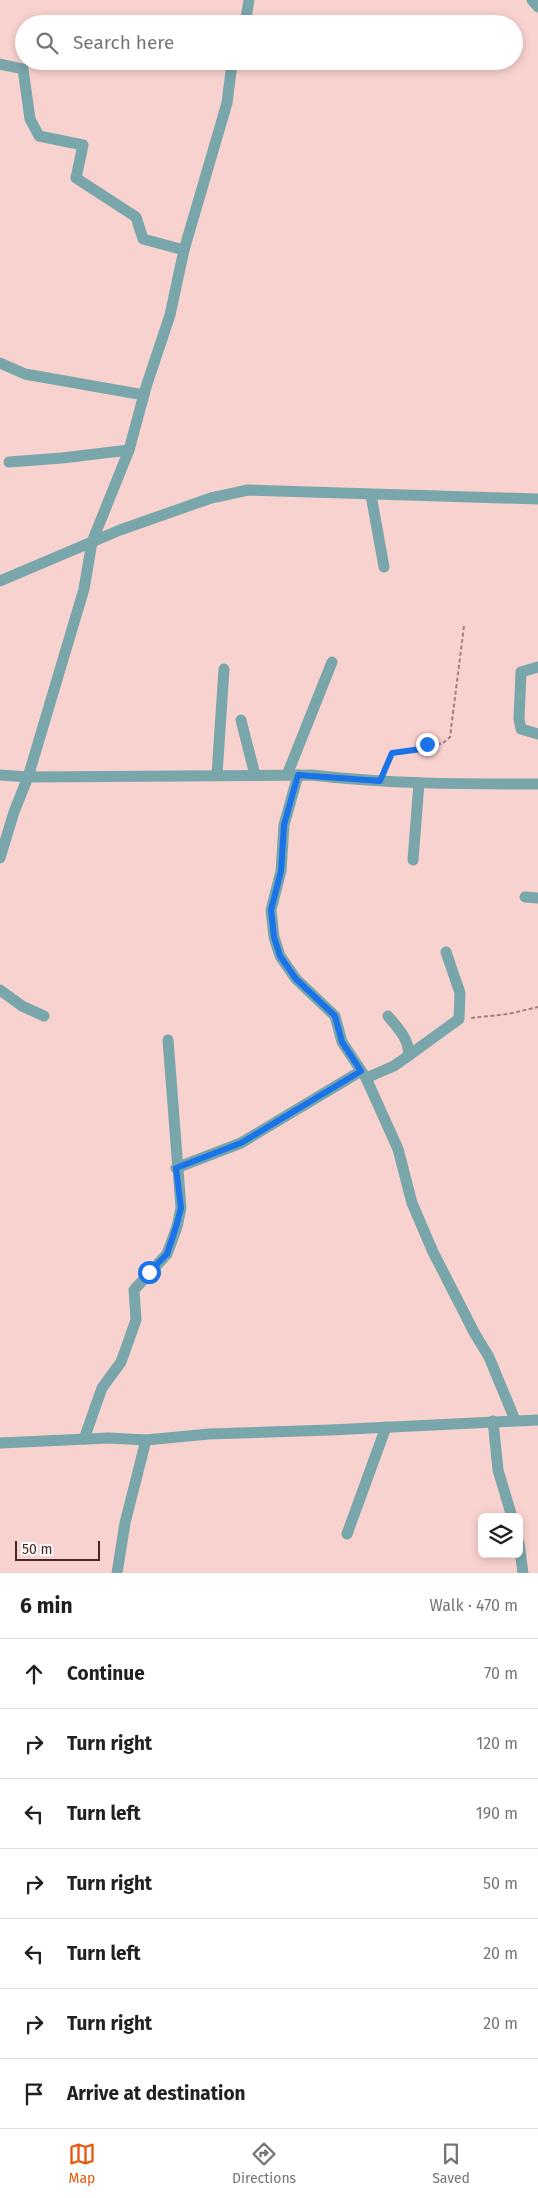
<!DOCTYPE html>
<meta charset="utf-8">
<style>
body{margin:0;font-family:"Fira Sans",sans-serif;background:#f2f2f2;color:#202124}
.controls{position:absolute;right:15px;bottom:15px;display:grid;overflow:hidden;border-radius:8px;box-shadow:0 2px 8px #0003}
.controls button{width:45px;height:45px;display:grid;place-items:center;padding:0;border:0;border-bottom:1px solid #e0e0e0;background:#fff;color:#202124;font:25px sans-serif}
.scale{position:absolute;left:15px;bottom:12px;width:85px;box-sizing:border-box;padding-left:5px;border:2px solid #482522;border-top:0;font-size:14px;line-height:18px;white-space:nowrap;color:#482522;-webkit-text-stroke:4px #fdfdfd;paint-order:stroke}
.stop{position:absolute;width:15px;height:15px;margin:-11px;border:4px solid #1a73e8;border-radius:50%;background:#fff}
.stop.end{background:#1a73e8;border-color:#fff;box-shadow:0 1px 5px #0008}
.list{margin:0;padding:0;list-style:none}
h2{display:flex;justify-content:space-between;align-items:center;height:65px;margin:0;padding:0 20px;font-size:21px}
h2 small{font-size:16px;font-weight:400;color:#757577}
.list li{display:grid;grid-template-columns:32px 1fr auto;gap:15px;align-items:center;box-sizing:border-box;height:70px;padding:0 20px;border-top:1px solid #e0e0e0}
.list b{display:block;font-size:19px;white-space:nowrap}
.list em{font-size:16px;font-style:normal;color:#757577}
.icon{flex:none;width:28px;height:28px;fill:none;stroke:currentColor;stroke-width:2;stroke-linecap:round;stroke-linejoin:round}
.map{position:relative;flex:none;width:538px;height:1573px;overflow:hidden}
.search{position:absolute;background:#fff;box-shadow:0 2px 8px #0003;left:15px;right:15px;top:15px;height:55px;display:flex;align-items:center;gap:12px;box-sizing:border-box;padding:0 18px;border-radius:28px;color:#757577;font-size:19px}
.sheet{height:555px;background:#fff}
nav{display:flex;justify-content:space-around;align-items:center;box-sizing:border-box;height:70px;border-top:1px solid #e0e0e0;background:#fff;font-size:14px;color:#757577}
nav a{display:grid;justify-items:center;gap:2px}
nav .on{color:#ea580c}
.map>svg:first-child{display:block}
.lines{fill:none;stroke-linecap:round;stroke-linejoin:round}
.path{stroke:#a4807c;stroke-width:2;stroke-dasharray:4 2.5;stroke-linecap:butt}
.minor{stroke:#79a6ab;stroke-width:11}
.route{stroke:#1a73e8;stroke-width:6}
</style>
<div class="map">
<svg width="538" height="1573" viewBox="0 0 538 1573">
<rect width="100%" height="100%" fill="#f8d2ce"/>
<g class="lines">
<g class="path">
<path d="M386 770 392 753 421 749 427 744H442L450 737 464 626"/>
<path d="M471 1018 508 1014 538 1007"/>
</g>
<g class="minor">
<path d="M532 0 538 7"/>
<path d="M245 24 249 0"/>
<path d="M0 64 23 69 30 119 39 136 83 145 76 178 136 217 143 239 184 250"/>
<path d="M0 363 25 374 144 395"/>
<path d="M9 462 62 458 129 450"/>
<path d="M371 495 384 567"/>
<path d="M0 581 120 530 211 498 248 490 538 499"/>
<path d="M538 667 521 672 519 719 521 729 538 734"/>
<path d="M241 720 255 775"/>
<path d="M0 775 28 777 312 775C387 784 462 784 538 784"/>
<path d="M217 775 224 669"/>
<path d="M287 775 332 662"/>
<path d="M298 775 284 825 281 871 271 910 274 937 280 956 296 979 335 1016 342 1042 366 1078 398 1149 412 1203 433 1252 475 1334 489 1357 515 1420"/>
<path d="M0 858 14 812 28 777 84 589 92 542 129 450 146 387 170 315 184 250 227 103 231 71 235 61"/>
<path d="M413 860 419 783"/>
<path d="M525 897 538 898"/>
<path d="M0 990 22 1006 44 1016"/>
<path d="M408 1056 459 1019 460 993 446 952"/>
<path d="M366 1078 394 1066 408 1056C411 1041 397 1027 388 1016"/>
<path d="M176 1168 241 1143 361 1071"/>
<path d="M493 1421 498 1470 512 1517"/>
<path d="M84 1439 102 1388 121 1362 136 1320 134 1290 167 1254 177 1227 181 1208 168 1040"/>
<path d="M0 1443 109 1438 146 1440 209 1434 330 1430 538 1420"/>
<path d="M347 1534 386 1427"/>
<path d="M519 1543 523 1573"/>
<path d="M117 1573 125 1523 146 1440"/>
</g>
</g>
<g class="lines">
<path class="route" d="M149 1272 167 1254 176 1227 181 1208 176 1168 241 1143 361 1071 342 1042 335 1016 296 979 280 956 274 937 271 910 281 871 284 825 298 775 380 781 392 753 421 749 427 744"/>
</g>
</svg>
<div class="controls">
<button><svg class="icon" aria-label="layers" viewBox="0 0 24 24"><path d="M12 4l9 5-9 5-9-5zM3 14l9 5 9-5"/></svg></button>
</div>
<div class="scale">50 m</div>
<div class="stop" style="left:149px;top:1272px"></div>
<div class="stop end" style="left:427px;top:744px"></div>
<div class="search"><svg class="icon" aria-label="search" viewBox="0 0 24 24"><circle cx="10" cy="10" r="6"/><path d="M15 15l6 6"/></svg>Search here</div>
</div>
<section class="sheet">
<h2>6 min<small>Walk · 470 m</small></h2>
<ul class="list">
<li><svg class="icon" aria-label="ahead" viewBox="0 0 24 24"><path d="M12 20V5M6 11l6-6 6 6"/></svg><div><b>Continue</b></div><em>70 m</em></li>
<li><svg class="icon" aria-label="right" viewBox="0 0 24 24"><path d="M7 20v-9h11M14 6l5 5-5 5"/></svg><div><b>Turn right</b></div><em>120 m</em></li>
<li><svg class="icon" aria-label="left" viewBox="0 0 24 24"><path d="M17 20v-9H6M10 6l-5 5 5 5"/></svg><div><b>Turn left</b></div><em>190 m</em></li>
<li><svg class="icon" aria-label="right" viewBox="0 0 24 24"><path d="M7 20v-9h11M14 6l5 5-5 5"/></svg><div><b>Turn right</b></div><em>50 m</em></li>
<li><svg class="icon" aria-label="left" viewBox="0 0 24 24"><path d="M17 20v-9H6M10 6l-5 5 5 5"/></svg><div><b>Turn left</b></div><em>20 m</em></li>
<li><svg class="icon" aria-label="right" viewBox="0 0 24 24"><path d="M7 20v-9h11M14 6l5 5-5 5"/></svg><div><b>Turn right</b></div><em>20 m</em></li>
<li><svg class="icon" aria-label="arrive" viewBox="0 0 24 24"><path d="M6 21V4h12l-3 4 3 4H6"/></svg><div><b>Arrive at destination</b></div></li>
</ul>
</section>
<nav>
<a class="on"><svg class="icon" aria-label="map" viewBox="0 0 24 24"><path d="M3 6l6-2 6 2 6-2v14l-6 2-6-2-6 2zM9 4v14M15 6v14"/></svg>Map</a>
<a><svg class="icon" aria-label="directions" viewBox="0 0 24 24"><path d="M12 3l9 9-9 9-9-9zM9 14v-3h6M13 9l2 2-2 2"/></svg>Directions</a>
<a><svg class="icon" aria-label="saved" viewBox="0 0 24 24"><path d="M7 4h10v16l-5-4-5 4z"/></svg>Saved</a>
</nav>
